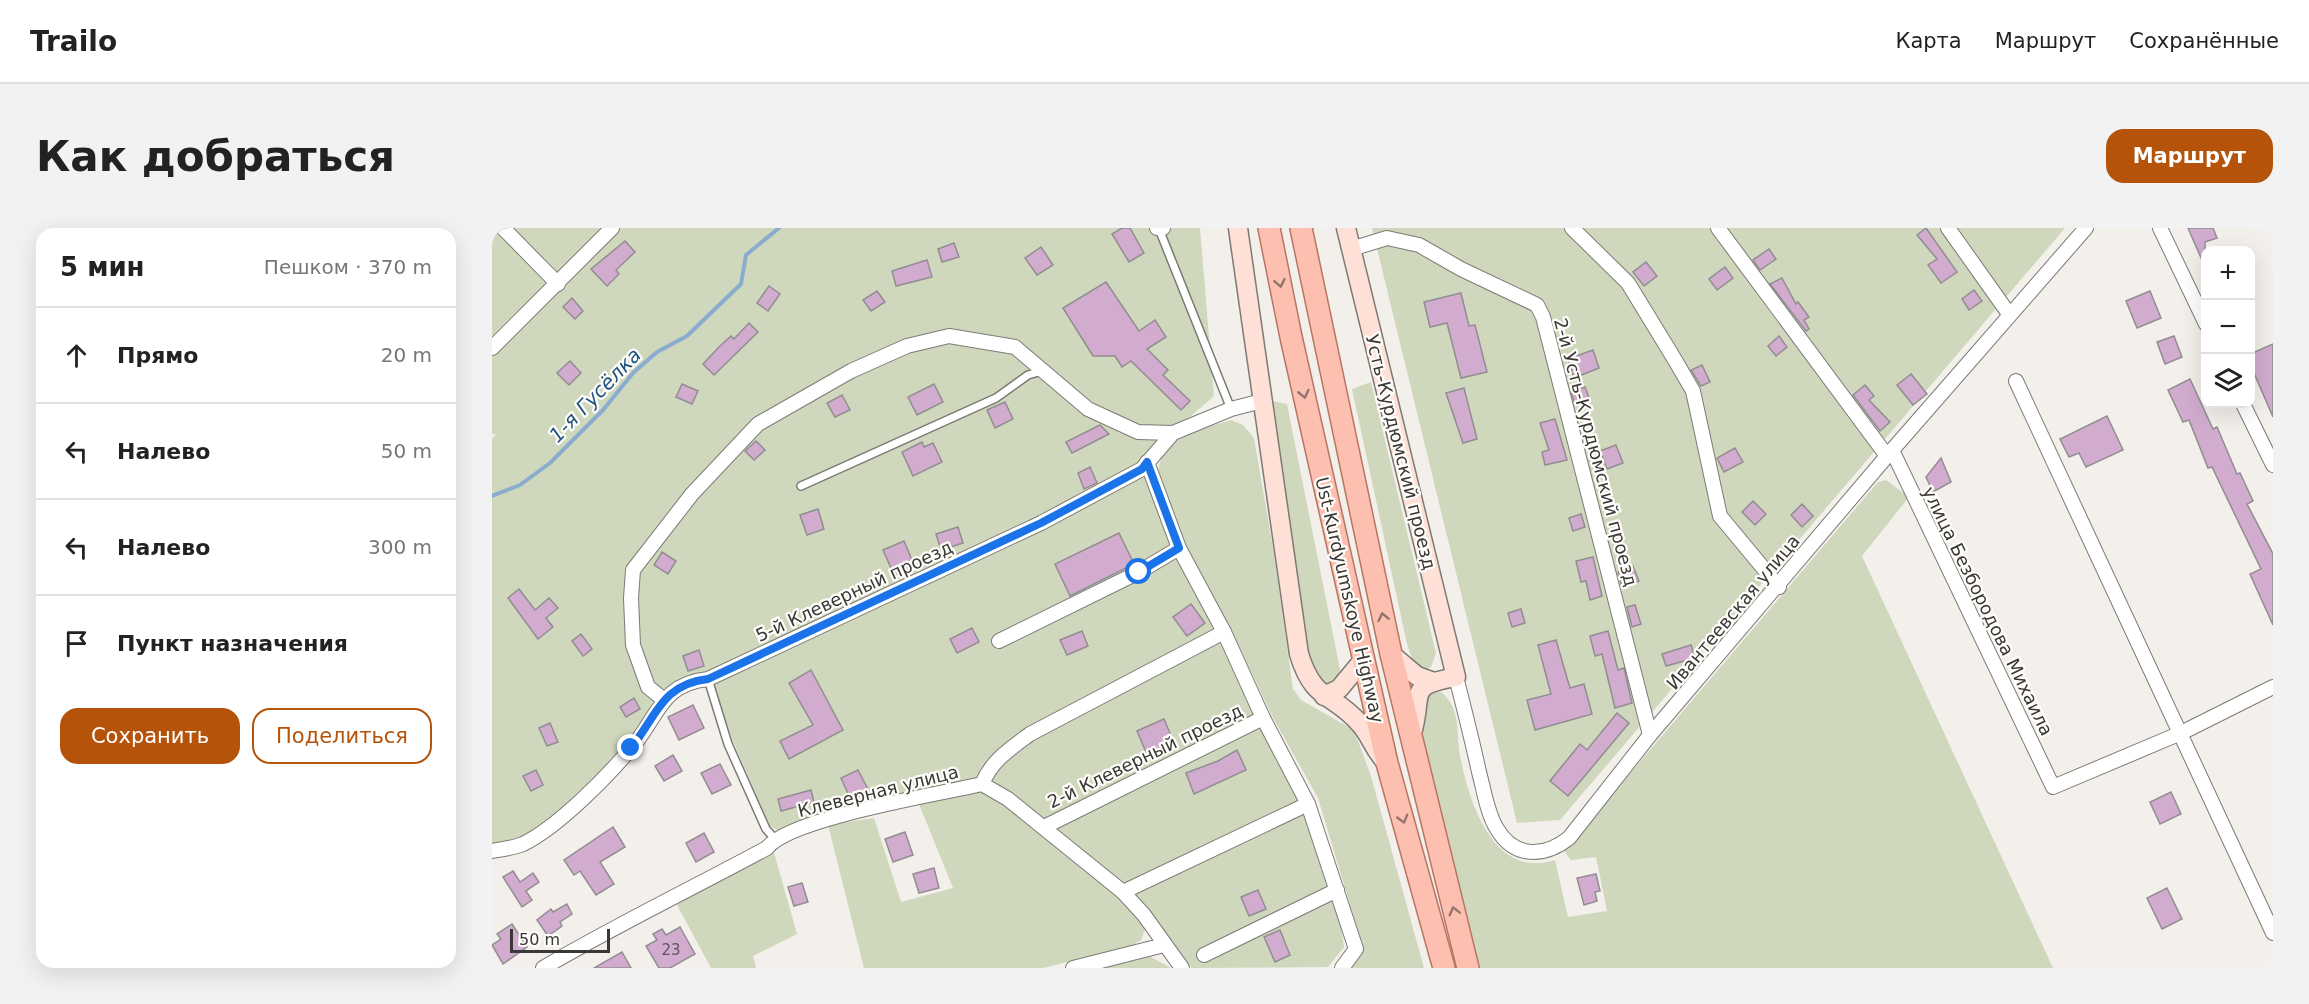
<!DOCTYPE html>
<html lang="ru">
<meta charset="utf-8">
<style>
body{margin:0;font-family:"DejaVu Sans",sans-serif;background:#f2f2f2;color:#222}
.controls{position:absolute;right:18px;top:18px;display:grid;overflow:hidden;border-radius:12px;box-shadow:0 6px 24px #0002}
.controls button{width:54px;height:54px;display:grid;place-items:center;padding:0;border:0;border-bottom:2px solid #e0e0e0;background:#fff;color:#222;font:30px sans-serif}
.scale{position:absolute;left:18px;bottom:15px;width:100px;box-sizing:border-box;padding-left:6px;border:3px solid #393836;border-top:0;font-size:16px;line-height:21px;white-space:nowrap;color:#393836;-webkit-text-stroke:4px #fffdf9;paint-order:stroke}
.stop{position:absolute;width:18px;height:18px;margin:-14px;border:4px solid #1a73e8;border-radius:50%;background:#fff}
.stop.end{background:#1a73e8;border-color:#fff;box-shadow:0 2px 6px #0008}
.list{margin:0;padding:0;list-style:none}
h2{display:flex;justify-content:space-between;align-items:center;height:78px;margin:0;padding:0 24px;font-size:26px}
h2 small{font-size:20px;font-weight:400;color:#767676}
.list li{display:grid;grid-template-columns:39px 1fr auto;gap:18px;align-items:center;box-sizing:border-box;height:96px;padding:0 24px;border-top:2px solid #e0e0e0}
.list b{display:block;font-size:22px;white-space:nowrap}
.list em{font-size:20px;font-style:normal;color:#767676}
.actions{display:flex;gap:12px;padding:18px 24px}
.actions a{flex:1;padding:14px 0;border:2px solid #b45309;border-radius:18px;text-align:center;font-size:21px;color:#b45309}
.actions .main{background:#b45309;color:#fff}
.icon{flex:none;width:33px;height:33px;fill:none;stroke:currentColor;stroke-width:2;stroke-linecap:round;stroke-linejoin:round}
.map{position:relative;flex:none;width:1781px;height:740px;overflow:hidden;border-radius:18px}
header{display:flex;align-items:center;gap:36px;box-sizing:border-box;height:84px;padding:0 30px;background:#fff;border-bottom:2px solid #e0e0e0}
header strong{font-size:28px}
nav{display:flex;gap:33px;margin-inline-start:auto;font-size:21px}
.intro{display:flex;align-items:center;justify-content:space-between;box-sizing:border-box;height:144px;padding:0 36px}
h1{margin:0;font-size:42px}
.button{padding:15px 27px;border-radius:18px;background:#b45309;color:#fff;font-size:21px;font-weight:700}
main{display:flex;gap:36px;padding:0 36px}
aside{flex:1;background:#fff;border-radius:18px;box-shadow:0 6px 24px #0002}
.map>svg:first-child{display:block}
.green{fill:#cfd8bc}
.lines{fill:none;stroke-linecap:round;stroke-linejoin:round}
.stream{stroke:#89accf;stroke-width:4}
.building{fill:#d1accf;stroke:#928d91;stroke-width:1.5}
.lane-casing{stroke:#7d7a75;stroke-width:10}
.street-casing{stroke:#7d7a75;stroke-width:16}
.secondary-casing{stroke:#7d7a75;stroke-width:21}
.primary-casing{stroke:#b77563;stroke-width:24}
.lane{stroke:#fff;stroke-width:7}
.street{stroke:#fff;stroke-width:14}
.secondary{stroke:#fee0d7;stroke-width:18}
.primary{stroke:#fdc0b0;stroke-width:21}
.oneway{stroke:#91756d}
.route{stroke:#1a73e8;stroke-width:8}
.labels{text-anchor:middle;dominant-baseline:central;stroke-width:4.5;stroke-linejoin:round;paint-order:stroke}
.number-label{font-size:15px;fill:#5f555c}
.street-label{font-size:18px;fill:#393836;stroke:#fffdf9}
.water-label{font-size:20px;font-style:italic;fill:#1f5280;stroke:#fffdf9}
</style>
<header>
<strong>Trailo</strong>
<nav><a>Карта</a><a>Маршрут</a><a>Сохранённые</a></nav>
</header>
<div class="intro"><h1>Как добраться</h1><a class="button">Маршрут</a></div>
<main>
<aside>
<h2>5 мин<small>Пешком · 370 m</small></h2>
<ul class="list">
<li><svg class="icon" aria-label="ahead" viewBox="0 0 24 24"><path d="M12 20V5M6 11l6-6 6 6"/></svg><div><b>Прямо</b></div><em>20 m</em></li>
<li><svg class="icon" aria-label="left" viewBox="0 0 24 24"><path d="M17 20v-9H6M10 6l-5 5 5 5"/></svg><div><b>Налево</b></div><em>50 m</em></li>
<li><svg class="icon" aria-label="left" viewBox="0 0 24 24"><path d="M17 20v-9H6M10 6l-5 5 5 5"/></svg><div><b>Налево</b></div><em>300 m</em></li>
<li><svg class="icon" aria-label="arrive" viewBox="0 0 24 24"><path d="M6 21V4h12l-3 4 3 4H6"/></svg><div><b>Пункт назначения</b></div></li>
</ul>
<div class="actions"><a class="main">Сохранить</a><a>Поделиться</a></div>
</aside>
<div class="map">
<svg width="1781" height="740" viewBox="0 0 1781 740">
<rect width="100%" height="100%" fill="#f3efea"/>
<g class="green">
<path d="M0 0H708L722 168 647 233 812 586 847 686 852 719 836 739 700 740 633 658 626 667 648 690 653 701 649 712 639 718 551 740H372L336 597 382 590 409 674 461 660 427 576 480 566 469 555 354 579 287 603 278 598 241 513 222 461 204 447 169 462 159 476 152 495 123 529 55 594 0 632V211L4 206H0Z"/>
<path d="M880 0H1573L1068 592 1025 595Z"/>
<path d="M879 154 944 425 939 439 933 442 923 440 915 416 860 161Z"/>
<path d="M780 173 795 176 849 446 847 454 835 459 828 456 814 427 776 174Z"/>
<path d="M739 192 751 197 762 210 782 326 801 461 809 472 862 502 879 548 932 740H857L871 720 826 570 780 488 738 399 692 317 666 243C671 207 710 202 739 192Z"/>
<path d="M1394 252 1417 269 1370 328 1561 740H984L929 509 933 465 949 464C971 482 963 507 969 532 978 577 1003 652 1063 632L1076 689 1115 683 1104 629 1079 632 1072 623 1386 254Z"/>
<path d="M281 621 305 706 261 728 264 740H219L184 675Z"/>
<path d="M657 728 679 740H599Z"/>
</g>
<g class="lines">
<path class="stream" d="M0 268 28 257 58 235 111 182 141 145 165 124 195 108 249 56 254 27 287 0"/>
</g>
<g class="building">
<path d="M630 0H638L652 25 637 34 620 6Z"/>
<path d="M1434 0 1465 44 1449 55 1436 37 1445 31 1425 7Z"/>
<path d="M1696 0H1721L1725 10 1713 14V39Z"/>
<path d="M133 13 143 24 124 42 127 46 115 58 99 41Z"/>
<path d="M462 15 467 29 450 34 446 21Z"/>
<path d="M549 19 561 37 545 47 533 30Z"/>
<path d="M1277 21 1284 31 1268 42 1261 32Z"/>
<path d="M435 32 440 49 404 58 400 43Z"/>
<path d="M1154 34 1165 48 1152 58 1141 44Z"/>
<path d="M1233 39 1241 50 1225 62 1217 51Z"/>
<path d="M1290 50 1304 76 1306 74 1317 89 1312 92 1317 101 1314 103 1278 56Z"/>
<path d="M614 54 647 103 663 92 674 109 655 121 676 142 671 147 698 173 689 182 639 133 630 139 623 128H601L571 80Z"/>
<path d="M277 58 288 66 276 83 265 75Z"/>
<path d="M1482 62 1490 73 1477 82 1470 71Z"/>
<path d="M385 63 393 74 379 83 371 72Z"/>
<path d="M1658 63 1669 90 1645 100 1634 73Z"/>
<path d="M969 65 977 98 983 97 995 144 969 150 955 95 938 99 932 74Z"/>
<path d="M80 70 91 83 83 91 71 79Z"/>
<path d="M257 95 266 104 222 147 211 136 228 118 239 108 242 111Z"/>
<path d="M1287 108 1295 119 1284 128 1276 118Z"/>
<path d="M1682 108 1690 129 1673 136 1665 114Z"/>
<path d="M1781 116V189L1758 136V126Z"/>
<path d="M1101 122 1107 140 1082 150 1076 131Z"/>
<path d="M78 133 89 145 77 157 65 145Z"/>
<path d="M1210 137 1218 154 1209 158 1199 142Z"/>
<path d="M1419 146 1435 166 1421 177 1405 157Z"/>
<path d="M1698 151 1721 201 1725 199 1745 246 1748 245 1761 273 1755 276 1781 326V397L1758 346 1769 341 1720 239 1716 240 1697 192 1691 194 1676 162Z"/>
<path d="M190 156 206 163 200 176 184 169Z"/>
<path d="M442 156 451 174 425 187 416 169Z"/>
<path d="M1373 157 1382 168 1377 172 1398 194 1388 203 1361 167Z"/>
<path d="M1093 159 1098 172 1083 177 1079 164Z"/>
<path d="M972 160 985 211 971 215 954 165Z"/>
<path d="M350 167 358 182 343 189 335 175Z"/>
<path d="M513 174 521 191 503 200 495 182Z"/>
<path d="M1615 188 1631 222 1594 239 1587 225 1577 229 1568 211Z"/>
<path d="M1063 191 1075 232 1053 237 1050 224 1057 222 1048 195Z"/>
<path d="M608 197 617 206 580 225 574 214Z"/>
<path d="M264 213 273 222 262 232 253 223Z"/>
<path d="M430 214 432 219 441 215 450 234 421 248 410 224Z"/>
<path d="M1124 217 1131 235 1115 241 1108 223Z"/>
<path d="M1243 220 1251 234 1232 244 1225 230Z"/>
<path d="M1449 230 1459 254 1441 264 1434 249Z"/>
<path d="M598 239 605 255 592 261 586 245Z"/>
<path d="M1261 273 1274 286 1263 297 1250 284Z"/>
<path d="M1310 276 1321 288 1310 299 1299 287Z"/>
<path d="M326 281 332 301 315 307 308 287Z"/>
<path d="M1089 286 1093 299 1081 303 1077 290Z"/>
<path d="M466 299 471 315 449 322 444 306Z"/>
<path d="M627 305 642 336 578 368 563 336Z"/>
<path d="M412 313 423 339 402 347 391 322Z"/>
<path d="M170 324 184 333 176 346 162 337Z"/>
<path d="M1101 329 1110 368 1098 372 1094 353 1089 354 1084 333Z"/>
<path d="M1141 338 1147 353 1130 360 1126 344Z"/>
<path d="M27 361 43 382 57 370 66 380 54 390 61 399 46 411 16 370Z"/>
<path d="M699 376 713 395 695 408 681 389Z"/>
<path d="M1143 377 1149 396 1140 399 1135 379Z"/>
<path d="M1029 381 1033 395 1020 399 1016 385Z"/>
<path d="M480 400 487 414 465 425 458 411Z"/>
<path d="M590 403 596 418 575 427 568 412Z"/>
<path d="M1116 403 1126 442 1132 440 1140 475 1123 480 1110 426 1103 428 1098 408Z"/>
<path d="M89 406 100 421 91 428 80 413Z"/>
<path d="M1064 412 1078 460 1092 456 1100 486 1043 502 1035 472 1059 466 1046 417Z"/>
<path d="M1199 417 1203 430 1174 438 1170 426Z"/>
<path d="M207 422 212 438 196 443 191 428Z"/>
<path d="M319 442 351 502 297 531 288 513 321 497 297 455Z"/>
<path d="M142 470 148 481 134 489 128 479Z"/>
<path d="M201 477 212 500 187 512 176 489Z"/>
<path d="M1125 485 1137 495 1076 568 1058 553 1088 516 1095 522Z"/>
<path d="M672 491 683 517 656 529 645 503Z"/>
<path d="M58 495 66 514 55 518 47 500Z"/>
<path d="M745 522 754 542 702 566 694 545 726 533Z"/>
<path d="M181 527 190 543 172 553 163 538Z"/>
<path d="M228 536 239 557 220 566 209 545Z"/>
<path d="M44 542 51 557 39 563 31 548Z"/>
<path d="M366 542 377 563 359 572 349 550Z"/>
<path d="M319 562 322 574 289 583 286 571Z"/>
<path d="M1679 564 1689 586 1668 596 1658 574Z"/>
<path d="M121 599 133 619 108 634 122 656 104 667 88 643 82 647 72 632Z"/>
<path d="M413 604 421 627 401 634 393 611Z"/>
<path d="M212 605 222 624 204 634 194 615Z"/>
<path d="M442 640 447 660 427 665 421 646Z"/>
<path d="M21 643 28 654 41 645 47 654 34 663 40 672 30 679 11 649Z"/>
<path d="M1104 646 1108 663 1103 664 1105 673 1092 677 1085 650Z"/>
<path d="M310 655 316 674 302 678 296 659Z"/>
<path d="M1675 660 1690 691 1670 701 1655 670Z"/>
<path d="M766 662 774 681 757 688 749 669Z"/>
<path d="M75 676 80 686 68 694 70 698 56 708 45 692 59 681 61 684Z"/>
<path d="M20 696 35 719 11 736 0 717 9 711 5 706Z"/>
<path d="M188 699 203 726 178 740H167L154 718 165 712 161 706 170 701 174 707Z"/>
<path d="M788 702 798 727 783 734 772 709Z"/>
<path d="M130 724 139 740H102Z"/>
</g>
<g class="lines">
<defs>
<g id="lane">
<path d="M667 1 739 181"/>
<path d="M309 258 504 170 536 147 550 143"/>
<path d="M216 451 236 516 274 601 282 610"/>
</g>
<g id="street">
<path d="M11 0 66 56"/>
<path d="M665 0H671"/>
<path d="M1080 0 1136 55 1183 132 1201 163 1228 288 1287 359"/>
<path d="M1226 0 1395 228"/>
<path d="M1456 0 1517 86"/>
<path d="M1668 0 1714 96"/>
<path d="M859 21 895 10 927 17 969 41 1045 77 1051 89 1158 507"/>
<path d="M0 120 120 0"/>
<path d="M1524 153 1781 705"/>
<path d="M1751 176 1781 237"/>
<path d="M1400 222 1561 559 1689 505 1781 459"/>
<path d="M655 234 687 320 732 404 771 490 816 576 864 721 850 740"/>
<path d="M507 413 647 344 687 320"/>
<path d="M964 449C972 480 980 512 987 544 992 562 995 585 1005 601 1023 631 1053 629 1077 610L1158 507 1395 228 1594 0"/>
<path d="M171 471 156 459 141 417 139 370 141 342 200 266 266 196 359 143 415 118 457 108 523 119 596 181 646 204 681 205"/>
<path d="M490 556C500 532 518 521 538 506L732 404"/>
<path d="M552 599 771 490"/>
<path d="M0 623C10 621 22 620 31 616 66 599 116 548 141 518 167 487 169 456 216 451L549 295 650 241 681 205 739 181 770 173"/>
<path d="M631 664 816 576"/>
<path d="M712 727 845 662"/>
<path d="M51 740C124 697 201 660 275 620 298 590 448 566 490 556L516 571 631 664 652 687 690 740"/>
<path d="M581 740 672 717"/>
</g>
<g id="secondary">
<path d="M746 0 807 426C822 475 841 464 869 497 880 510 882 523 895 535"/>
<path d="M854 0 964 449C913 458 932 465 920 505"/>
<path d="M899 426 925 448 939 453"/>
<path d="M832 468 847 461 872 431"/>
</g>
<g id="primary">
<path d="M777 0 799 109 895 535 952 740"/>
<path d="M809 0 899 426 976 740"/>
</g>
</defs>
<use href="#lane" class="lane-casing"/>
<use href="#street" class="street-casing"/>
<use href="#secondary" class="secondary-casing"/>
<use href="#primary" class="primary-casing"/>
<use href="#lane" class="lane"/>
<use href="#street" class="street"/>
<use href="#secondary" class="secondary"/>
<use href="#primary" class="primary"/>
</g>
<defs><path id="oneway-chevron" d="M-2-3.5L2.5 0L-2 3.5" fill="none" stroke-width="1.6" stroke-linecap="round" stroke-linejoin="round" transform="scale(1.5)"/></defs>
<g class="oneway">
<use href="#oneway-chevron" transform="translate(788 55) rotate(79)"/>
<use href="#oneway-chevron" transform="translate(812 166) rotate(77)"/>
<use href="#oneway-chevron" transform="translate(891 389) rotate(-102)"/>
<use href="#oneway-chevron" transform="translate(911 591) rotate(74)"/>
<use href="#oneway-chevron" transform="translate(962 683) rotate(-104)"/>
</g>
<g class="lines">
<path class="route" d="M139 520C164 489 170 456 216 451L549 295 650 241 655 234 687 320 647 344"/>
</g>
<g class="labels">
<g class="number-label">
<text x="179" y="722">23</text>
</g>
<g class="street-label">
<text transform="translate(909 224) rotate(76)">Усть-Курдюмский проезд</text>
<text transform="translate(1104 224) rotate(75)">2-й Усть-Курдюмский проезд</text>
<text transform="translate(362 363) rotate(-25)">5-й Клеверный проезд</text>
<text transform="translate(858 372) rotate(77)">Ust-Kurdyumskoye Highway</text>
<text transform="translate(1496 383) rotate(64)">улица Безбородова Михаила</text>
<text transform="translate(1241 384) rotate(-50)">Ивантеевская улица</text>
<text transform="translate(653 528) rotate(-26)">2-й Клеверный проезд</text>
<text transform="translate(386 563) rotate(-14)">Клеверная улица</text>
</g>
<g class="water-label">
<text transform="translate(103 167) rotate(-46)">1-я Гусёлка</text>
</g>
</g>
</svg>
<div class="controls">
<button>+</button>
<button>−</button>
<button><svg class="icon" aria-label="layers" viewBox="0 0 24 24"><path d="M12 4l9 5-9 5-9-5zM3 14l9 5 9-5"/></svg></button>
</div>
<div class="scale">50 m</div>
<div class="stop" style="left:647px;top:344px"></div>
<div class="stop end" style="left:139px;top:520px"></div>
</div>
</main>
